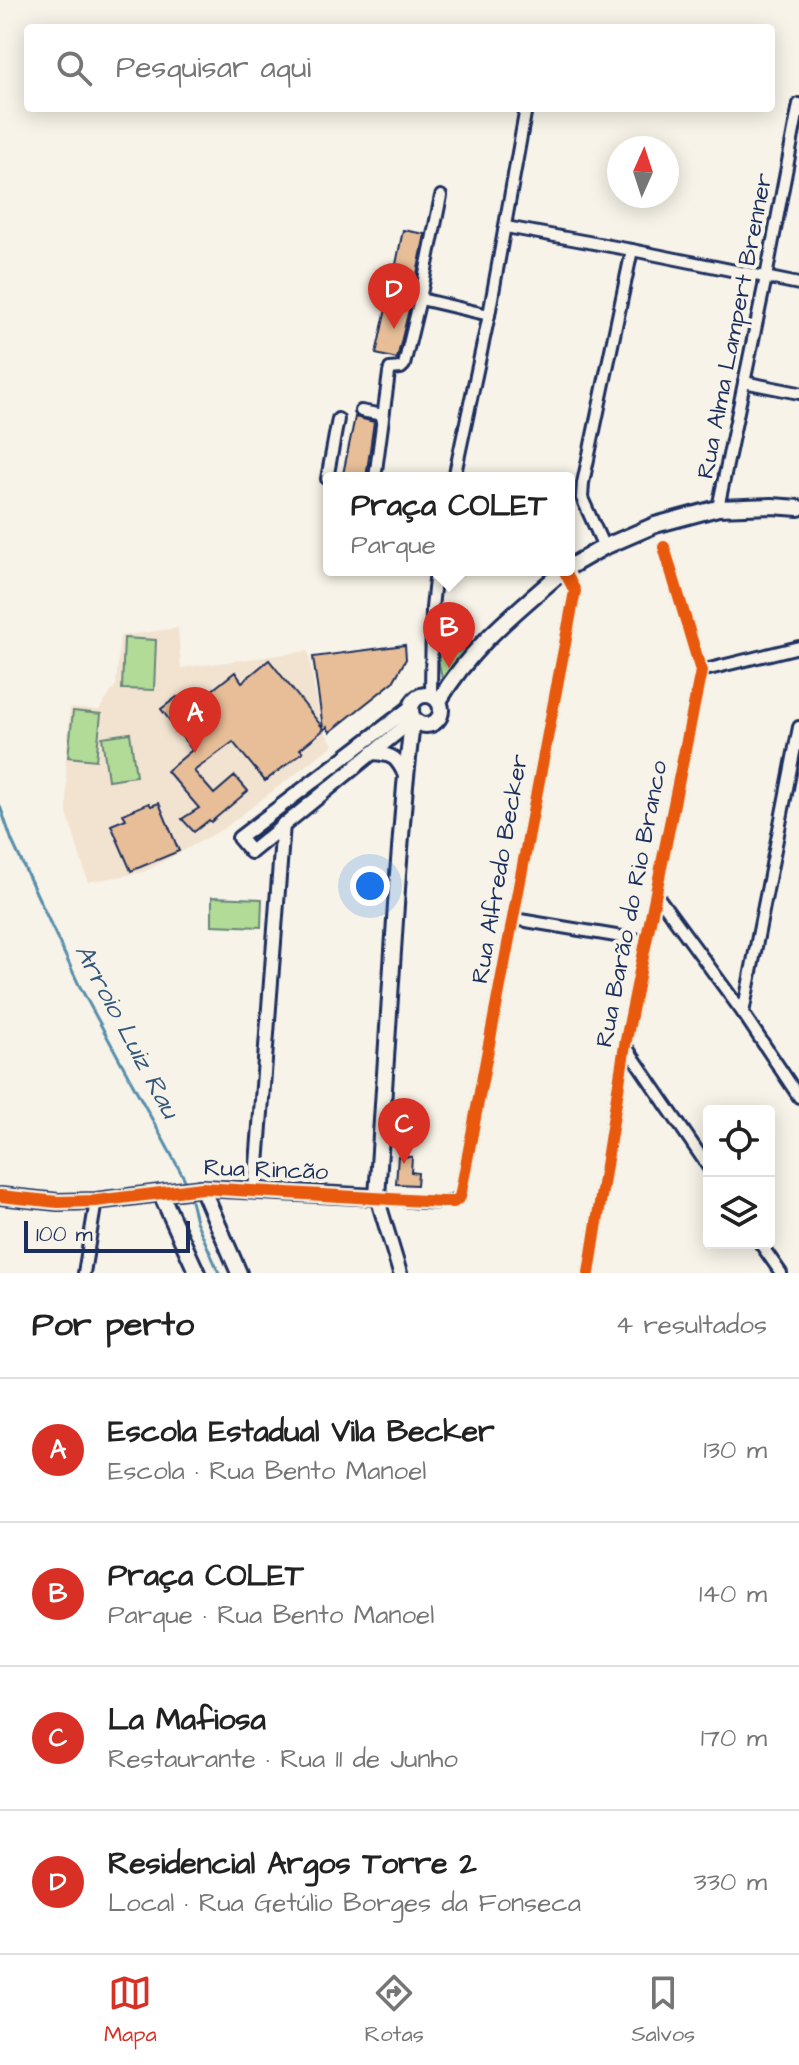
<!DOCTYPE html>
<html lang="pt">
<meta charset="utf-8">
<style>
body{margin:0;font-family:"Architects Daughter",sans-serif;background:#f6f6f6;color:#222}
.controls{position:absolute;right:24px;bottom:24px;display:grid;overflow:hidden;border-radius:8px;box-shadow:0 4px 20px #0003}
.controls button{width:72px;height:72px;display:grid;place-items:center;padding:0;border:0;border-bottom:2px solid #e0e0e0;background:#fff;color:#222;font:40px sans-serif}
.compass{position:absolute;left:607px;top:136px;width:72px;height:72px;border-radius:50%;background:#fff;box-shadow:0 4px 20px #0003;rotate:3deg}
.scale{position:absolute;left:24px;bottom:20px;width:166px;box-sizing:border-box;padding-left:8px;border:4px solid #1b2f5e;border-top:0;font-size:22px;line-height:28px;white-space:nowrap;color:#1b2f5e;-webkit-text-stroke:6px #f7f3e8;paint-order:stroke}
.you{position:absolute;left:370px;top:886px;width:28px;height:28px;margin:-20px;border:6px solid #fff;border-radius:50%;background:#1a73e8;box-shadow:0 0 0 12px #1a73e833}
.badge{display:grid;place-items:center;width:52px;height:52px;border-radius:50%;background:#d93025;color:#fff;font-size:26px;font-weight:700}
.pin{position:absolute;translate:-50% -66px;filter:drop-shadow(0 2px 4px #0008)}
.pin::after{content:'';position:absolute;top:42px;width:28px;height:24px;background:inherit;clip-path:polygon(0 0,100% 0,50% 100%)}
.popup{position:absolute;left:323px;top:472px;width:252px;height:104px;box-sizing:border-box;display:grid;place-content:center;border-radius:8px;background:#fff;filter:drop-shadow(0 2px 6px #0005);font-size:26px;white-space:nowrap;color:#767676}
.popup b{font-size:30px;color:#222}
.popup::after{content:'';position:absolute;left:50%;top:100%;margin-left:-16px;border:16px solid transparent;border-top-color:#fff}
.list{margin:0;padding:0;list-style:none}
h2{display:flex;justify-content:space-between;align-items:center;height:104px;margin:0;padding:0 32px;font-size:34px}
h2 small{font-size:26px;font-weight:400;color:#767676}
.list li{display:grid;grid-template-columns:52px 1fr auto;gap:24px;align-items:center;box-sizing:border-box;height:144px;padding:0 32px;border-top:2px solid #e0e0e0}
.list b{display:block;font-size:30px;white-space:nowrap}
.list p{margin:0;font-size:26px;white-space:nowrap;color:#767676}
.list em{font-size:26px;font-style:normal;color:#767676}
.icon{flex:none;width:44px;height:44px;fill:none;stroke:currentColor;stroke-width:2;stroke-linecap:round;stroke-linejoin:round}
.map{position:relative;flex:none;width:799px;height:1273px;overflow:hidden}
.search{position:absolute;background:#fff;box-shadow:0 4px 20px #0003;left:24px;right:24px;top:24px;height:88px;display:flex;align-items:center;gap:20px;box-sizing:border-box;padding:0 28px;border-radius:8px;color:#767676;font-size:30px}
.sheet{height:680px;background:#fff}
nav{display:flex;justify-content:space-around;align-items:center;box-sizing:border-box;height:112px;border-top:2px solid #e0e0e0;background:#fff;font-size:22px;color:#767676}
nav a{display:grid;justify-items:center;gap:4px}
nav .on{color:#d93025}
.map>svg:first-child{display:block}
.built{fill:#f2e3d0}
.green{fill:#b2db97;stroke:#66857a;stroke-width:2}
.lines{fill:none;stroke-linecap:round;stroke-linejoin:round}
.stream{stroke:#588eab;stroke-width:3}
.building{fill:#e7be97;stroke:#1b2f5e;stroke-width:2}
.minor-casing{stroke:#1b2f5e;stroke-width:16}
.tertiary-casing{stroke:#1b2f5e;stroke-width:18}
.secondary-casing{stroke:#1b2f5e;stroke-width:20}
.minor{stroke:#f7f3e8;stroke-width:10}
.tertiary{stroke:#f7f3e8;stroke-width:12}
.secondary{stroke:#f7f3e8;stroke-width:14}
.cycleway-casing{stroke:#f7f3e8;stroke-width:17}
.cycleway{stroke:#e8590c;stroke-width:12}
.labels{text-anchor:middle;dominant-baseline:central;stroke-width:8;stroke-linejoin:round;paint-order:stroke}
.street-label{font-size:24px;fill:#1b2f5e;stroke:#f7f3e8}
.water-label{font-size:26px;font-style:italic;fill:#34577e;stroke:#f7f3e8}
</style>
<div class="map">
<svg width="799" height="1273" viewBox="0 0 799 1273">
<rect width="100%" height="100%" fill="#f7f3e8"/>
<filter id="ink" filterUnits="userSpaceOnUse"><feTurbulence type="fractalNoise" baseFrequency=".0125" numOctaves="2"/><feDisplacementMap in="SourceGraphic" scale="16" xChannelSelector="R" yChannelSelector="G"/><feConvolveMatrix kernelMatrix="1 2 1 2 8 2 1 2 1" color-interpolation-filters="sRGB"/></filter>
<g filter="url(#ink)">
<path class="built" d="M178 628 181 668 308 651 321 724 333 745 223 829 144 872 88 882 67 813 66 760 70 708 99 710 116 685 120 636Z"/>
<g class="green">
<path d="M124 638 156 640 154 690 122 689Z"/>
<path d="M475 641 478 644 443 684 437 653 458 652Z"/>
<path d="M73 711 101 714 96 760 68 757Z"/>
<path d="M130 733 136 776 108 780 102 737Z"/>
<path d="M212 897 262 899 261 927 212 925Z"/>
</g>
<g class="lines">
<g class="stream">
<path d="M0 806 12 841 79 985 184 1178 186 1186"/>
<path d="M189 1193 196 1221 219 1273"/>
</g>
</g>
<g class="building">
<path d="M403 230 425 234 414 289 392 284Z"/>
<path d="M388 300 410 305 397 359 376 354Z"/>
<path d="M355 417 374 422 366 478 343 474Z"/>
<path d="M405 645 406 659 393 682 330 732 327 727 300 749 303 752 265 781 233 742 194 771 214 794 235 776 248 791 211 822 209 820 194 832 182 819 199 808 167 771 192 750 161 709 177 697 185 708 209 689 211 691 235 672 242 682 269 660 323 728 313 657Z"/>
<path d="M149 803 151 806 159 803 179 851 131 871 111 825 126 819 123 814Z"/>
<path d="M398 1156 412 1157 411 1172 418 1173 417 1185 396 1184Z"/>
</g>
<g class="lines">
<defs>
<g id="minor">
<path d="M506 227 632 250 799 284"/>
<path d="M382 290 489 315"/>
<path d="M744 382 799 393"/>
<path d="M361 411 383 415"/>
<path d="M375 478 389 373 390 369 401 368 404 365 420 299 441 196"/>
<path d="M454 478 489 315 526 108"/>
<path d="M329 479H327L338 419"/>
<path d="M718 508 766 277 799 104"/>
<path d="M604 547 582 498 583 483 632 250"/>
<path d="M701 671 799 647"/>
<path d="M431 695 432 608 436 570"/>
<path d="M656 894 743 1013 799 1097"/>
<path d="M514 919 646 941"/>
<path d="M743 1013 799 727"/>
<path d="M625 1045 709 1168"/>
<path d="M377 1197C397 1199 446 1208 460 1197L575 591 564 570"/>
<path d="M760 1243 781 1273"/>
<path d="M84 1273 96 1201"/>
<path d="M589 1273 625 1045 701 671 664 547"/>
</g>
<g id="tertiary">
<path d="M412 706 239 838 251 852 414 719"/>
<path d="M372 753C394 754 397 758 406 777"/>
<path d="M255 1191 283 824"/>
<path d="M377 1197 400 1273"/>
</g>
<g id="secondary">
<path d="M569 567 604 547 655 525 718 508 772 506 799 508"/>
<circle cx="426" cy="710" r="15"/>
<path d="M439 701C471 646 517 611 564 570"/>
<path d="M202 1188 239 1273"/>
<path d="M161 1194 197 1273"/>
<path d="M0 1196 58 1202 96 1201 202 1188 377 1197 398 874 405 786 411 731 414 719"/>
</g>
</defs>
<use href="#minor" class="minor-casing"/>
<use href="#tertiary" class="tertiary-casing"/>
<use href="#secondary" class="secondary-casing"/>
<use href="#minor" class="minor"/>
<use href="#tertiary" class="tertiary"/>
<use href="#secondary" class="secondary"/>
<defs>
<g id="cycleway">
<path d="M0 1196 58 1202 96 1201 202 1188 442 1202H454L460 1197 575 591 564 570"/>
<path d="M589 1273 625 1045 701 671 664 547"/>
</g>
</defs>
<use href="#cycleway" class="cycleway-casing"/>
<use href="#cycleway" class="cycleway"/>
</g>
</g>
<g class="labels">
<g class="street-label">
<text transform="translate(735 326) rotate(-79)">Rua Alma Lampert Brenner</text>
<text transform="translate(500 869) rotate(-80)">Rua Alfredo Becker</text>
<text transform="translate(632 904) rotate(-79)">Rua Barão do Rio Branco</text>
<text transform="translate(266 1170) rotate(2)">Rua Rincão</text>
</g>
<g class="water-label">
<text transform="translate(127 1031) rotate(62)">Arroio Luiz Rau</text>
</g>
</g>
</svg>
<div class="controls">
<button><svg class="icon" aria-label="locate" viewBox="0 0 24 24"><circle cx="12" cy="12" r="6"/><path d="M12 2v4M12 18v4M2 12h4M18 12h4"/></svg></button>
<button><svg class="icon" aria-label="layers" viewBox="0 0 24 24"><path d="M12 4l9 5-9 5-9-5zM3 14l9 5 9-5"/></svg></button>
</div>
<svg class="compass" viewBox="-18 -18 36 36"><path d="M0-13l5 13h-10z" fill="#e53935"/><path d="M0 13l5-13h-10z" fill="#767676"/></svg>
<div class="scale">100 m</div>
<div class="you"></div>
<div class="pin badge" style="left:195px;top:753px">A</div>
<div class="pin badge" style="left:449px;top:668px">B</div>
<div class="popup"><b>Praça COLET</b>Parque</div>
<div class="pin badge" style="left:404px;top:1164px">C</div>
<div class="pin badge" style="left:394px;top:329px">D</div>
<div class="search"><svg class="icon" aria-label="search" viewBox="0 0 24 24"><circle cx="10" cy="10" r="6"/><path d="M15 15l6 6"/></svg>Pesquisar aqui</div>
</div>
<section class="sheet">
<h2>Por perto<small>4 resultados</small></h2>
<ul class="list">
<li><span class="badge">A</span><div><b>Escola Estadual Vila Becker</b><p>Escola · Rua Bento Manoel</p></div><em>130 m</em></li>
<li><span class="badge">B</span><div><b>Praça COLET</b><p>Parque · Rua Bento Manoel</p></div><em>140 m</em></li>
<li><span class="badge">C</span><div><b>La Mafiosa</b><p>Restaurante · Rua 11 de Junho</p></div><em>170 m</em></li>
<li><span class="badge">D</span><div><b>Residencial Argos Torre 2</b><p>Local · Rua Getúlio Borges da Fonseca</p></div><em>330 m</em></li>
</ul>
</section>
<nav>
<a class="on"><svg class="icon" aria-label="map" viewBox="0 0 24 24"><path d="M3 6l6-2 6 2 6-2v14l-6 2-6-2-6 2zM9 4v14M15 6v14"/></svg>Mapa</a>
<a><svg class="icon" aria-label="directions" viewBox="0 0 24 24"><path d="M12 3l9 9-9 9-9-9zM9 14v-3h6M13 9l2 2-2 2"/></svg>Rotas</a>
<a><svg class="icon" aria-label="saved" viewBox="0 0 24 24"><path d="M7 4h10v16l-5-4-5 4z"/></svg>Salvos</a>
</nav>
